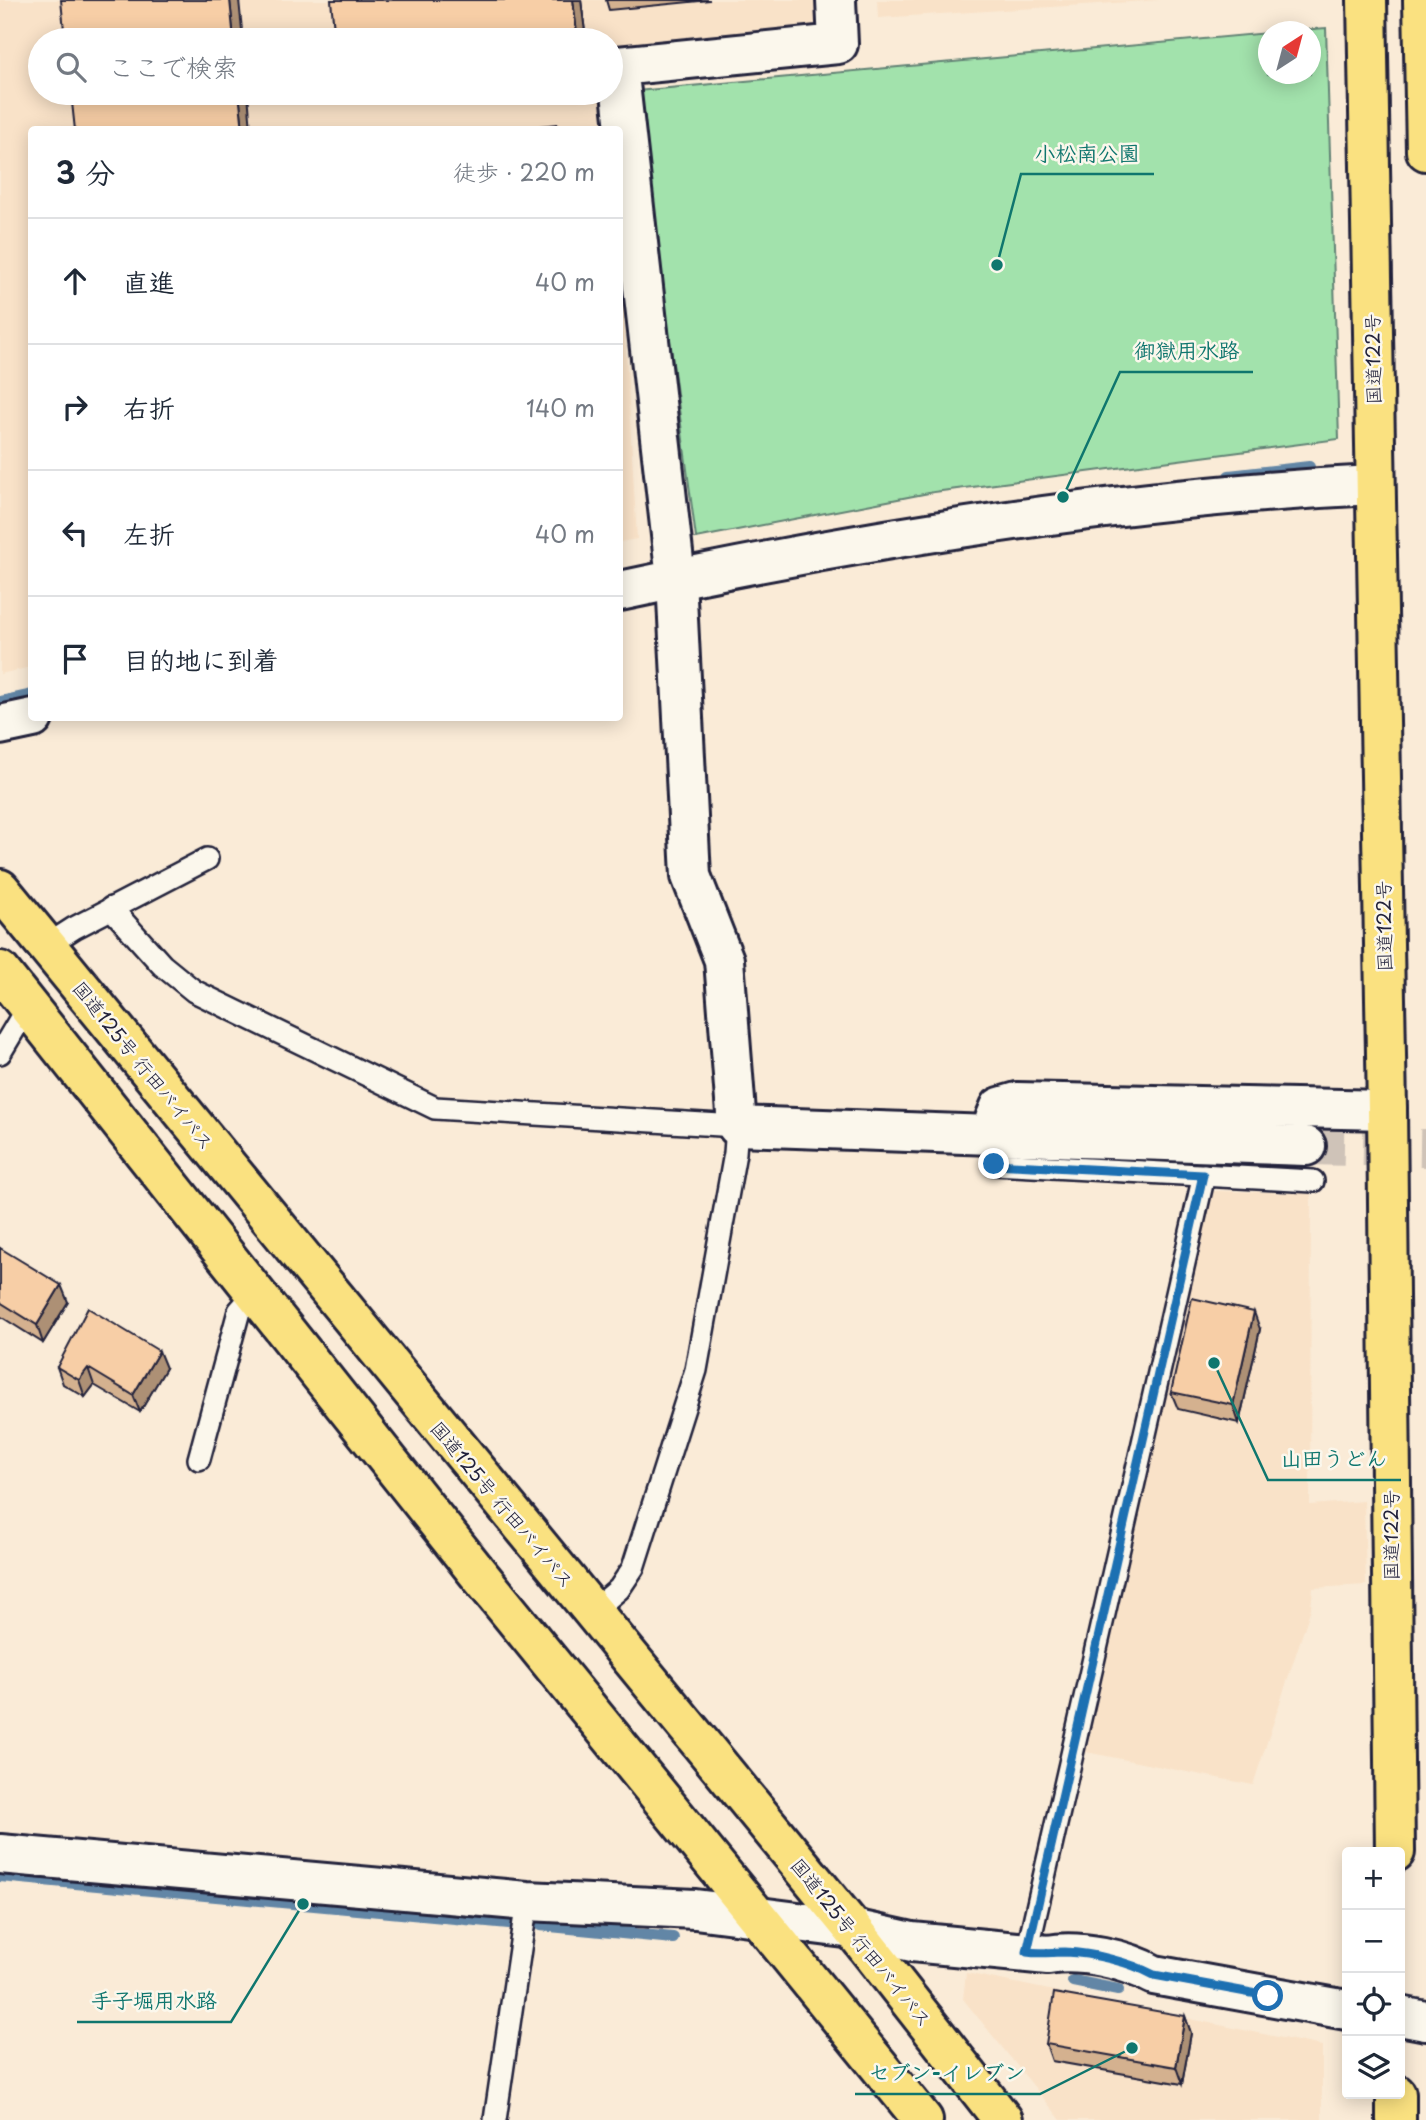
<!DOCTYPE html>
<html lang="ja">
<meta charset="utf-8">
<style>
body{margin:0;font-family:"Playpen Sans","Klee One",sans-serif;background:#f2f2f3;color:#1f2937}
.controls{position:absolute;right:21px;bottom:21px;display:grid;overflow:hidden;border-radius:7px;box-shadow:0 4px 18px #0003}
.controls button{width:63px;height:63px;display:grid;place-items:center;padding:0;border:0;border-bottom:2px solid #e0e1e3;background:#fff;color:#1f2937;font:35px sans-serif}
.compass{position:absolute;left:1258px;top:21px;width:63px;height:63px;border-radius:50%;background:#fff;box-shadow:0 4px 18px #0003;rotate:36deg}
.stop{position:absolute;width:21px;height:21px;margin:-16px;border:5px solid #1f6fb2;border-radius:50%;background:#fff}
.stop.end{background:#1f6fb2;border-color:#fff;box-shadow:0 2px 7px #0008}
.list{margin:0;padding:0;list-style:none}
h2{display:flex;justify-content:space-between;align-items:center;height:91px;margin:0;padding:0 28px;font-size:30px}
h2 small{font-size:23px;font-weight:400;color:#747a83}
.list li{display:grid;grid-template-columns:46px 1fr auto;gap:21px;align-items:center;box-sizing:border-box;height:126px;padding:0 28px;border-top:2px solid #e0e1e3}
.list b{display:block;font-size:26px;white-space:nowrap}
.list em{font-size:23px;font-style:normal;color:#747a83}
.icon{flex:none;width:38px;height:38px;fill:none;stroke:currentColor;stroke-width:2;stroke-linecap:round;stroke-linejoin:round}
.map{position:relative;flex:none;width:1426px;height:2120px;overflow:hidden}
.search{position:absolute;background:#fff;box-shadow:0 4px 18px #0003;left:28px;top:28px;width:595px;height:77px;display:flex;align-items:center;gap:18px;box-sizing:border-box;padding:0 24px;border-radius:38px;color:#747a83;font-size:26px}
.panel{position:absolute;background:#fff;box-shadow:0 4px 18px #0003;left:28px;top:126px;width:595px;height:595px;border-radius:7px}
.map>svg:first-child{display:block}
.built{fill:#f9e2c8}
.green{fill:#a2e2ac;stroke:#628274;stroke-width:2}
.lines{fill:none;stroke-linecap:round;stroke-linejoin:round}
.stream{stroke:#6286a6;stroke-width:12}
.street-tunnel{stroke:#cfc3b8;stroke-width:38;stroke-dasharray:38 19;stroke-linecap:butt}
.lane-casing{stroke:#22223b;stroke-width:26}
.street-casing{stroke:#22223b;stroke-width:44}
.highway-casing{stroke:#22223b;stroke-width:44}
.lane{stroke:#fbf7ec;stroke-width:21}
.street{stroke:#fbf7ec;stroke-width:38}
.highway{stroke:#fae180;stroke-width:38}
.wall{fill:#d4b18f;stroke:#22223b;stroke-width:2}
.shaded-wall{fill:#ad9074;stroke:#22223b;stroke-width:2}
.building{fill:#f7cea6;stroke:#22223b;stroke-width:2}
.route{stroke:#1f6fb2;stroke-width:9}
.labels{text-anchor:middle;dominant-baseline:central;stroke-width:5;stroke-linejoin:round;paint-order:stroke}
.street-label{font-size:19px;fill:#22223b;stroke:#fbf7ec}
.leader{fill:none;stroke:#0f766e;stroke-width:2.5}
.callout-dot{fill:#0f766e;stroke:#fbf7ec;stroke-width:2.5}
.callout-label{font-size:21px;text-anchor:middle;font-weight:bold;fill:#0f766e;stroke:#fbf7ec;stroke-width:5;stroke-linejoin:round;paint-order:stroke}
</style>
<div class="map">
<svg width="1426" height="2120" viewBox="0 0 1426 2120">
<rect width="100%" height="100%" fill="#faebd7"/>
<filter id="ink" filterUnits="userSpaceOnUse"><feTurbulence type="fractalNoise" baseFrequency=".0143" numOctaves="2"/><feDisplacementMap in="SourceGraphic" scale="14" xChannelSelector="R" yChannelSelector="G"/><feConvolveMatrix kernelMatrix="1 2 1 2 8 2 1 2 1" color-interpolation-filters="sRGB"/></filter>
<g filter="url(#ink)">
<g class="built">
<path d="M0 0H818L819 27 611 47V40H40V93H610L612 129 32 130 31 667 0 674Z"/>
<path d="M877 0H1161L878 18Z"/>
<path d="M620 251 637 539 620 542Z"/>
<path d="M1213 1191 1311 1193 1310 1505 1364 1501 1366 1585 1313 1588 1311 1608 1253 1785 1086 1752Z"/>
<path d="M966 1973 1322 2046V2120H1061L963 1999Z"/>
</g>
<path class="green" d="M1326 28 1339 439 934 492 696 538 637 91 1268 33V74H1310V32L1288 31Z"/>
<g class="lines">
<g class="stream">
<path d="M1229 476 1309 467"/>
<path d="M0 702 32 695"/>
<path d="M0 1876 509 1923"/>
<path d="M540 1925 673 1938"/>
<path d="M1073 1981 1118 1990"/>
</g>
<path class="street-tunnel" d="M1306 1146 1426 1148"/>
<defs>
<g id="lane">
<path d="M111 908 162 965 194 991 435 1108 737 1126 735 1153 696 1370 633 1568 619 1589 592 1612"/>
<path d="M46 946 74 928 207 859"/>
<path d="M0 1053 28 1006"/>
<path d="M995 1136 994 1164 1313 1181"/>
<path d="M199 1459 239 1311 256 1292"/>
<path d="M1027 1952 1204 1175"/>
<path d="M495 2120 527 1901"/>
</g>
<g id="street">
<path d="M836 0 838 44 618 66 676 579 691 876 724 960 737 1126 1306 1146"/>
<path d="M620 591C867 538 1121 497 1374 485"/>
<path d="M0 725 33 718"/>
<path d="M995 1136V1119L1000 1107 1017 1102 1387 1110"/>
<path d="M0 1854 527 1901 695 1909 853 1929 912 1942 1048 1955C1079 1949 1126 1959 1154 1975L1347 2010"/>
<path d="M1400 2016 1426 2021"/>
</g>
<g id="highway">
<path d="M1367 0 1387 1110 1395 1852"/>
<path d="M1423 0 1426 151"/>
<path d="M0 889 853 1929 1003 2120"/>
<path d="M0 971 476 1571 923 2120"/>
<path d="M1396 2120V2094"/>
</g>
</defs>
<use href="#lane" class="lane-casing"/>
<use href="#street" class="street-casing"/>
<use href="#highway" class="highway-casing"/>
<use href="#lane" class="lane"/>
<use href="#street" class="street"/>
<use href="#highway" class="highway"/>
</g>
<g class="wall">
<path d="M581 0 586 40H335Z"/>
<path d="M606 0H710L609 10Z"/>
<path d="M0 1248 68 1302 43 1343 0 1316Z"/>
<path d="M1260 1329 1239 1423 1178 1409 1171 1392Z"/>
<path d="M57 1367 166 1368 140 1412 94 1385 85 1397 63 1384Z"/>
<path d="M1185 2016 1191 2033 1182 2084 1052 2061 1046 2044Z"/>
</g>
<g class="shaded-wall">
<path d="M230 0H239L243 40H234Z"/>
<path d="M573 0H581L586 40H579L577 34Z"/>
<path d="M239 93H248L251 130H243Z"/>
<path d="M61 1285 68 1302 43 1343 37 1325Z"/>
<path d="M1254 1312 1260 1329 1239 1423 1233 1405Z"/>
<path d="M159 1351 166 1368 140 1412 133 1395Z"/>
<path d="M88 1368 94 1385 85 1397 79 1380Z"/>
<path d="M1185 2016 1191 2033 1182 2084 1176 2067Z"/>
</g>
<g class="building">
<path d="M61 0H230L234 40H65Z"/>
<path d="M331 0H573L577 34 519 40H335Z"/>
<path d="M71 93H239L243 130H75Z"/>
<path d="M557 124V130H499Z"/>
<path d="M0 1248 61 1285 37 1325 0 1302Z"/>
<path d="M1192 1298 1254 1312 1233 1405 1171 1392Z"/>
<path d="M88 1308 159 1351 133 1395 88 1368 79 1380 57 1367Z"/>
<path d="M1054 1993 1185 2016 1176 2067 1046 2044Z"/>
</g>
</g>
<g class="lines" filter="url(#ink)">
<path class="route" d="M994 1164 1203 1175 1027 1952C1040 1954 1052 1952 1065 1952 1092 1953 1130 1962 1154 1975L1268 1996"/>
</g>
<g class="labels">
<g class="street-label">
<text transform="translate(1372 359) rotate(-91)">国道122号</text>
<text transform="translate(1383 926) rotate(-91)">国道122号</text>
<text transform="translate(144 1065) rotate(51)">国道125号 行田バイパス</text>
<text transform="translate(503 1504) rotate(50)">国道125号 行田バイパス</text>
<text transform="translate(1390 1535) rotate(-90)">国道122号</text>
<text transform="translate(862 1942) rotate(51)">国道125号 行田バイパス</text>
</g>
</g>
<path class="leader" d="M997 265L1021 174H1154M1063 497L1120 372H1253M1214 1363L1268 1480H1401M303 1904L231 2022H77M1132 2048L1040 2094H855"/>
<g class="callout-dot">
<circle cx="997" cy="265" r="7"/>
<circle cx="1063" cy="497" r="7"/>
<circle cx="1214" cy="1363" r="7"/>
<circle cx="303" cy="1904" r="7"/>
<circle cx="1132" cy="2048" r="7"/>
</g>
<g class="callout-label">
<text x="1087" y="161">小松南公園</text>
<text x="1187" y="358">御獄用水路</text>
<text x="1334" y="1466">山田うどん</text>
<text x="154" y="2008">手子堀用水路</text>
<text x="947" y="2080">セブン-イレブン</text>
</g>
</svg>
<div class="controls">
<button>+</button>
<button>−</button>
<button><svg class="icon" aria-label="locate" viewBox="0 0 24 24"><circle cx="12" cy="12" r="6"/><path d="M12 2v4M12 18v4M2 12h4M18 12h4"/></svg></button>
<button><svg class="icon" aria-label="layers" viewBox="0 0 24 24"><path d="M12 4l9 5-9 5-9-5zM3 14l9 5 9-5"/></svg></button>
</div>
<svg class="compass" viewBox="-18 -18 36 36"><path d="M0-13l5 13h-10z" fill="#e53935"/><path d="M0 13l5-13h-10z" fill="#747a83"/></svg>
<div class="stop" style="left:1268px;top:1996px"></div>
<div class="stop end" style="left:994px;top:1164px"></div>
<div class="search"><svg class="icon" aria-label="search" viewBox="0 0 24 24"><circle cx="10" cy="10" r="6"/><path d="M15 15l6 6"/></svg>ここで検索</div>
<section class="panel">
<h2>3 分<small>徒歩 · 220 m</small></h2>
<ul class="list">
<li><svg class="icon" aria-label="ahead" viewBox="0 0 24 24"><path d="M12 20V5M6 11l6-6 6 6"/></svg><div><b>直進</b></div><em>40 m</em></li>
<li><svg class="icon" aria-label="right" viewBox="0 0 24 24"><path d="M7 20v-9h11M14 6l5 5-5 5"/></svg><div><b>右折</b></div><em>140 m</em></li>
<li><svg class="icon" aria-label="left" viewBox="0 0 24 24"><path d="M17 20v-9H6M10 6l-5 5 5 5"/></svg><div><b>左折</b></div><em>40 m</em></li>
<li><svg class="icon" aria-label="arrive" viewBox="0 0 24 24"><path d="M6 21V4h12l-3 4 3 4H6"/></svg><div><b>目的地に到着</b></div></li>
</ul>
</section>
</div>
